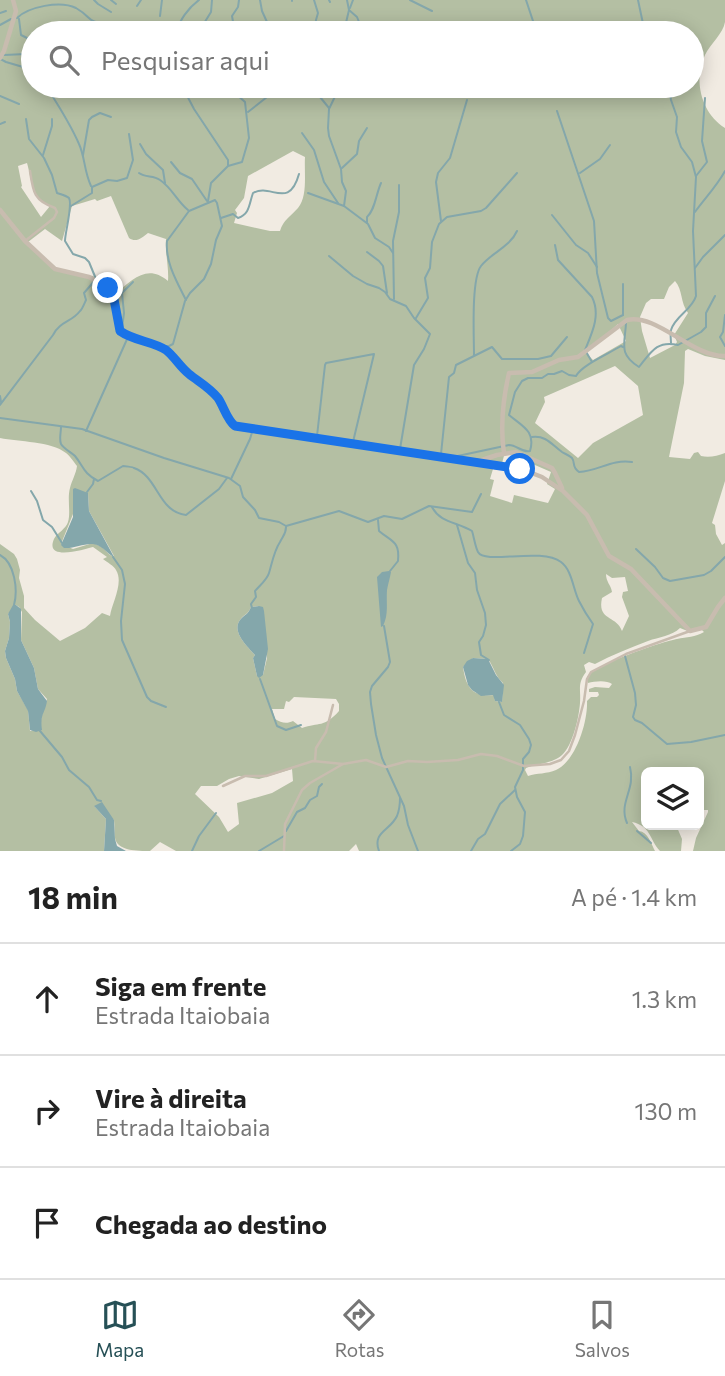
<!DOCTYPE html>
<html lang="pt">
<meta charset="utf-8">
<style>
body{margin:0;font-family:Commissioner,sans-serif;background:#f2f2f2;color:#222}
.controls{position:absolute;right:21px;bottom:21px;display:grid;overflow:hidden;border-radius:10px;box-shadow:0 4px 18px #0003}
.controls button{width:63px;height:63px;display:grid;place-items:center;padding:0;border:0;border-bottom:2px solid #e0e0e0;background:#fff;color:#222;font:35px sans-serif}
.stop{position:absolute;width:21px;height:21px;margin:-16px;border:5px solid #1a73e8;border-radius:50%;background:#fff}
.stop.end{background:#1a73e8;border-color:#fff;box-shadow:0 2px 7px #0008}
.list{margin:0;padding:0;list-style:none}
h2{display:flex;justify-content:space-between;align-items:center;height:91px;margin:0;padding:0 28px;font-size:30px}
h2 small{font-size:23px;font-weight:400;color:#767676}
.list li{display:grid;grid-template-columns:46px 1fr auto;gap:21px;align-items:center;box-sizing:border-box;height:112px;padding:0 28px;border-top:2px solid #e0e0e0}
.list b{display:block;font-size:26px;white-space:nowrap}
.list p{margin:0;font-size:23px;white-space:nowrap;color:#767676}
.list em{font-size:23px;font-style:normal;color:#767676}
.icon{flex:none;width:38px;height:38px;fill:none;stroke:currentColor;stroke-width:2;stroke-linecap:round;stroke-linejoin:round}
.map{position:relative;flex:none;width:725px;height:851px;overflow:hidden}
.search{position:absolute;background:#fff;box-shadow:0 4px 18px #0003;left:21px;right:21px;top:21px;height:77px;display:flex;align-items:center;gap:18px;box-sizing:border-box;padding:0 24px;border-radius:38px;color:#767676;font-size:26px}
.sheet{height:427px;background:#fff}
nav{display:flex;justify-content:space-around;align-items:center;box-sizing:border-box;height:98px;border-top:2px solid #e0e0e0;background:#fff;font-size:19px;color:#767676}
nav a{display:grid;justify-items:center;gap:4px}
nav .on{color:#265056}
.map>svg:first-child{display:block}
.green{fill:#b4bfa3;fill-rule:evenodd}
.water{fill:#84a7ab}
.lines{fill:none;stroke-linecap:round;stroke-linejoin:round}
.stream{stroke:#84a7ab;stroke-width:2}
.minor{stroke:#c8bcaf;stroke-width:2.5}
.tertiary{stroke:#c8bcaf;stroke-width:4.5}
.route{stroke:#1a73e8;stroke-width:9}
</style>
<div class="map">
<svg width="725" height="851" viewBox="0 0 725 851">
<rect width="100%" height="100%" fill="#f1ebe2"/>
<path class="green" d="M0 0H725C725 7 725 15 725 22 723 34 710 44 705 55 693 80 701 113 725 128V360L705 356 688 349 685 351 684 383 669 457 690 459 694 453 698 452 701 456C709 458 717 456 725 453V481L712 523 715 525 716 534 722 545 725 543V851H693L696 838 708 812V810H704L699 817V772H646V825H676L682 839 681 851H660C649 839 651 826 632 822L639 831C648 832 651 843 655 851H359L356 844 349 851H176L160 842 150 851C138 851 117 851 115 838 114 832 115 826 114 820L94 806 106 819 104 851H0V544L14 554 17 559 20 570 19 578 24 596V608L35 620 60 641 85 628 102 613 110 616C112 603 124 583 116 570 114 566 107 562 103 559L107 557 93 547C85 549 44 562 54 539 57 533 66 529 68 522 71 512 67 499 70 488 72 480 76 474 77 466 74 462 70 456 66 453 51 441 19 442 0 438ZM33 33H692V86H33ZM293 151 305 157C304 173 308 196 298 208 291 216 283 220 280 231H270L234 223 237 213 235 210 244 198 248 176ZM27 163C32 180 31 199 50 206L41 217 21 187 22 186 18 166ZM111 196 129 238C136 243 142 238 148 233L166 239C165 253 169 267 168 281 147 263 132 280 115 294L93 276 58 270 28 242 45 229 62 241 72 206 95 199 97 201ZM675 281C683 290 680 302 688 313L674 335 677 342 675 345 650 358 642 331 640 317 646 303 651 299H664L669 287ZM618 324 626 341 593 360 586 353ZM615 366 638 386 643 415 593 443 578 458 535 423 545 402 544 397ZM505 452 551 472 547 484 555 489 548 503 514 495 512 503 490 496 494 480 490 479 493 469 497 470 498 466 501 467ZM88 493 89 511 114 556 110 555 102 547 93 543 73 549 61 544 73 514ZM606 574 612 578 625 577 628 591 623 592 622 597 629 616 622 631C616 615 597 621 602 598L612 592C611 585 606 582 606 574ZM16 605 19 607 22 612 21 640 34 668 38 689 47 699C44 712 40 714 41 729L30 731 28 710 17 691 15 679 6 658 5 651 9 638 10 622 8 614ZM259 606 267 658 263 675 257 676 253 658 255 655C248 647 231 632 240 620 244 614 248 615 251 607ZM680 628 690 632 701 629 704 632C695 637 687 637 677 639 664 641 590 666 587 678 587 680 588 681 588 683 595 681 607 680 612 684L609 688 595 687 589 689V692H598L599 695 597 697H591L587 701C588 721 576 761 556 770 547 774 537 773 528 776L525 770 526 768C538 763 552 764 562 755 573 745 579 717 580 703 581 689 577 684 586 672L584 665 589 662 595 664C612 655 630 648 648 641 659 637 672 636 680 628ZM473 658 488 659C494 667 495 676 503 683L502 702 495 701 494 695C472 697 466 687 463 667ZM294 697 336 699 339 704V711C324 728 319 722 302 728L293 721C287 724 281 723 275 719L272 709H284L286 701 289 702ZM292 769 293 781 272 793 237 803 239 824 228 832 219 817 195 794 201 786H217L229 779 239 776 259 779Z"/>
<g class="water">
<path d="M75 488 88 493 89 511 114 557C108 554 105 549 99 546 89 540 76 549 64 548L61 545 73 517V489Z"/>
<path d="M389 571 391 572C390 578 388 584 387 590 386 603 389 614 383 626L381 627 377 577 382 572Z"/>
<path d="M13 605H16L21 609V640L34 668 38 689 47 701C45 714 40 713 42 730L36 732 30 730 28 711 17 691 15 679 6 658 5 651 9 638 10 622 8 614Z"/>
<path d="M259 606 263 607 264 611 268 649 263 675 259 678 257 676 253 658 255 655C248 647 231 632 240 620 245 614 248 615 251 607Z"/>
<path d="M473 658 488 659 496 675 504 685 502 702 495 701 493 695 481 696 472 690 468 685 463 667 467 661Z"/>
<path d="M102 802 114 820 115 839 117 846 126 851H104L106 819 94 806Z"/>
</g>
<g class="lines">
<g class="stream">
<path d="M94 0 98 4 111 12"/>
<path d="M111 0 116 4"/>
<path d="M260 0 262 11 267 22"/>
<path d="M292 0V1"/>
<path d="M314 0 318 13 316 20 315 33"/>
<path d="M329 0 330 2"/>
<path d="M410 0 432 11"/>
<path d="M526 0 537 33"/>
<path d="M638 0 645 33"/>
<path d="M137 6 141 0"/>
<path d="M350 8 353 0"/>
<path d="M349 10 357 17 361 27 375 33"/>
<path d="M0 13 6 11"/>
<path d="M160 16 162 0"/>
<path d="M17 18C28 7 60 0 76 8 95 19 85 24 111 22"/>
<path d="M19 19 21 35 27 38H33"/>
<path d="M0 25 11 19"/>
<path d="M175 33C181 19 187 9 199 0"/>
<path d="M198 33 211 12 212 0"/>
<path d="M235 33 232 16 238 7 239 0"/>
<path d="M347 33 345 27 349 10 347 0"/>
<path d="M4 55 26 54 33 58"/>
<path d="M0 59 6 62 23 67 33 74"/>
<path d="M46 86C58 105 70 123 79 144 85 157 84 171 91 186"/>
<path d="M182 86 194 109 228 160V165"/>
<path d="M315 86 320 97 329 108"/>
<path d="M340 86 329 109 328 128 329 136 341 169 342 182 346 191 344 206"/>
<path d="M669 86 671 100 677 117 676 132 681 147 692 162 696 177 693 231 696 296C692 310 675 316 671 330 670 332 671 341 671 343"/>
<path d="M0 96 19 104"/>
<path d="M557 111 594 221 597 273 608 318 611 321 623 315"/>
<path d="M248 112 267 97 273 86"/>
<path d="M0 124 5 122"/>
<path d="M302 133 314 150 324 182 338 203"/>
<path d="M140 144 146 154 163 170 165 183"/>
<path d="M43 155 52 126V119"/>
<path d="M83 155 89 120 92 117 100 113 111 117"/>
<path d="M171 162 180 173 192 179 207 201"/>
<path d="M342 168 357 154 359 141 367 128"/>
<path d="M139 173C146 178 153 175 160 180 172 188 177 201 188 210"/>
<path d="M580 173 600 159 610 145"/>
<path d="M696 176 707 162 702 141 705 98"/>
<path d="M308 193 344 206 368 224 375 238 389 247 393 253"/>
<path d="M208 201 211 183 228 166 242 162 249 138 245 102 227 86"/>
<path d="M71 206 92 193V187L108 180 117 181 127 178 133 160 129 134"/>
<path d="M695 212C705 198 717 186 725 171"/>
<path d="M552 215 576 245 588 253 597 267"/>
<path d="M221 218 233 214 238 218C250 214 249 204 253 193 271 183 289 210 299 174"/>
<path d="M441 221 436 182 438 173 450 158 467 100"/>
<path d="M367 223V217C375 210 376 194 381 183"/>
<path d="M555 245 558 260 592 297C601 315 592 333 585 350L592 362"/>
<path d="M367 252 379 261 383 266 387 293"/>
<path d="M329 256 353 276 367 284 379 288 385 292 390 299 406 306 414 318 430 334 424 349 414 365 400 449"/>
<path d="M695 268 703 257 725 235"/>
<path d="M623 284V315"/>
<path d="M394 299 393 241 399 212V185"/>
<path d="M725 315 723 332 720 337 725 346"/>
<path d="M416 318 428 298 425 278 430 268 432 242 439 224 447 217 481 211 486 208 517 173"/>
<path d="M626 323C625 344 618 354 639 367 651 352 657 340 678 345L701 332 706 327V313L715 296"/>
<path d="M122 328 124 313 122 293 133 282"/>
<path d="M164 346H169L173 344 185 301 190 293 204 279 211 264 216 240 222 226 217 203 215 200 189 211 167 241C165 262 177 282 186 300"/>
<path d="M474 355C474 337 471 279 481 266 491 253 510 247 517 231"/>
<path d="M0 396 1 402"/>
<path d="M0 405 53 335C60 321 72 322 80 311 82 310 85 302 86 300L84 293 96 279 89 262 85 258 73 254 65 241C65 232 73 205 69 198 67 196 60 194 57 193L52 175 44 158 29 139 26 119"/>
<path d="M0 418 82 429 164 458 229 478 240 486 243 497 255 510 259 518 279 522 286 526 339 511 368 522 384 516 402 519 429 506 472 512 481 494"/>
<path d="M61 427C61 432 59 439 61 444 64 449 71 452 75 456 84 467 83 473 98 481L123 466C124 466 133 467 134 468 158 476 158 512 186 515L219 489 227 478"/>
<path d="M86 431 128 337"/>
<path d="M317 436 325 365 326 363 374 354 353 442"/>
<path d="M532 437C546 435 552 445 562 452 565 454 569 455 572 458 576 464 571 466 579 472 599 471 611 459 632 462"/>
<path d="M441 454 449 377 454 373 456 365 492 347 502 359H538L551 356 567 337"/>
<path d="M453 457 509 445C517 445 522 453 530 451 536 431 522 426 509 415L515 392 522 381 528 378H542L548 374H554L562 371 569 375 576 376C582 365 608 354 621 346L623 347"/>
<path d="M231 479 250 439 253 429"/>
<path d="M31 491 37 501 43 520 52 527 62 543"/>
<path d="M87 492 93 484 94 479"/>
<path d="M432 507C440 523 458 522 472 531 474 537 475 546 478 552 485 565 541 547 561 562 572 570 573 589 579 601 583 609 588 617 593 624L584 653"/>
<path d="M378 520 379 531C392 542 400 541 398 561L390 571"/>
<path d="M457 525 468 563 475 573 477 590 485 613 486 625 483 636 479 642 481 655 489 660 488 661"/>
<path d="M636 549 655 567 663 578 670 581 704 575 711 571 725 557"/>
<path d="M0 555C15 563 18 590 14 605"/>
<path d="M113 557 122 570 125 584 121 621 122 640 147 697 151 701 166 707"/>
<path d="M252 608 251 604 256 597 255 591C259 586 267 580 269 573 272 563 274 551 280 542 283 536 286 534 286 527"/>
<path d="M384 626 390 662 388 667 372 686 370 692 371 704 376 735 382 758 404 806 408 825 418 851"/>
<path d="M625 656 635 693 636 705 633 717 635 720 642 723 667 744 691 742 725 735"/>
<path d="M260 679 277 726 286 730 301 725"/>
<path d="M499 702 504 715 520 725 529 739 531 745 529 752 523 759V770L515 787 517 797 525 812 523 836 520 844 511 851"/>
<path d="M40 731 62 757 69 770 89 787 97 800 101 801"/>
<path d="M627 823C618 802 636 790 630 767"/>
<path d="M286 831 297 812 305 808 310 800 317 796 319 787 322 784"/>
<path d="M637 831 651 843"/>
<path d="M192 851 199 836 216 813"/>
<path d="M259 851 284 836"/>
<path d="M379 851C372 832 390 831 397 816 399 811 400 804 400 798"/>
<path d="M471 851 478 839 485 834 500 804 515 790"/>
</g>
<g class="minor">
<path d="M25 241 54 218 57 212 55 208C34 201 33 192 30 171"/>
<path d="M315 761 316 748 326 732 333 705"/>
<path d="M223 786 245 776H266L313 761 343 764"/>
<path d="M284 851 285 824 302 790 310 783 343 764 366 760 386 767 408 761 427 762 458 760 481 754 497 756 524 766 550 764 561 760 569 751 575 735 584 701 587 679 591 672 626 654 690 631"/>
</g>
<g class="tertiary">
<path d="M0 58 4 51 16 11 13 0"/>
<path d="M0 210 25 241 55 269 89 277 108 288 113 294 120 331 131 337 165 349 189 374 201 382 216 396 224 407 233 425 524 470 542 477 563 491 587 515 609 556 631 569 690 631 706 627 718 607 725 598"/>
<path d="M504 453C500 426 503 399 509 373L532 372 559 360 578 357 627 320C657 313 692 357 725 356"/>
<path d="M473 463 497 455 516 452 552 468 555 473 562 488"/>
</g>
</g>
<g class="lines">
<path class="route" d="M108 288 113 294 120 331C134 341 152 341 166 350 174 356 180 367 189 374 199 382 209 387 218 398 224 407 227 420 235 426L520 469"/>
</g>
</svg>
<div class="controls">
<button><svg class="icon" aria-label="layers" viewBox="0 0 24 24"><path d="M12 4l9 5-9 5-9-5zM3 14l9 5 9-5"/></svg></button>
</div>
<div class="stop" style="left:520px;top:469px"></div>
<div class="stop end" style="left:108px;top:288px"></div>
<div class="search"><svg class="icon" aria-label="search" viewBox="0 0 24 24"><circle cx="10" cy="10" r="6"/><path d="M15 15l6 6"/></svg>Pesquisar aqui</div>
</div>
<section class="sheet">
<h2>18 min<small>A pé · 1.4 km</small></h2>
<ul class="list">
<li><svg class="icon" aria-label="ahead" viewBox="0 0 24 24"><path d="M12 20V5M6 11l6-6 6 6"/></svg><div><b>Siga em frente</b><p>Estrada Itaiobaia</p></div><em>1.3 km</em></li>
<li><svg class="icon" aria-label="right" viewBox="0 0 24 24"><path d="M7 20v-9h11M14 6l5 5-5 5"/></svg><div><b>Vire à direita</b><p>Estrada Itaiobaia</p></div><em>130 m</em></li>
<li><svg class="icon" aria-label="arrive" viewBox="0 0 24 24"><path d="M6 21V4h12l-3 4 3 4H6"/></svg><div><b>Chegada ao destino</b></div></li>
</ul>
</section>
<nav>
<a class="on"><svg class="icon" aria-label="map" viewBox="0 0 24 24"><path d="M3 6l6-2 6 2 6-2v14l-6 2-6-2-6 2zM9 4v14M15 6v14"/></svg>Mapa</a>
<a><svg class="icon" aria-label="directions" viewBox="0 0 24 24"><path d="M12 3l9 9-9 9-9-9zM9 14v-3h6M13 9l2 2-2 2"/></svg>Rotas</a>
<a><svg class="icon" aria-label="saved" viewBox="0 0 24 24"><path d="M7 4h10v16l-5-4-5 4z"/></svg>Salvos</a>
</nav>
